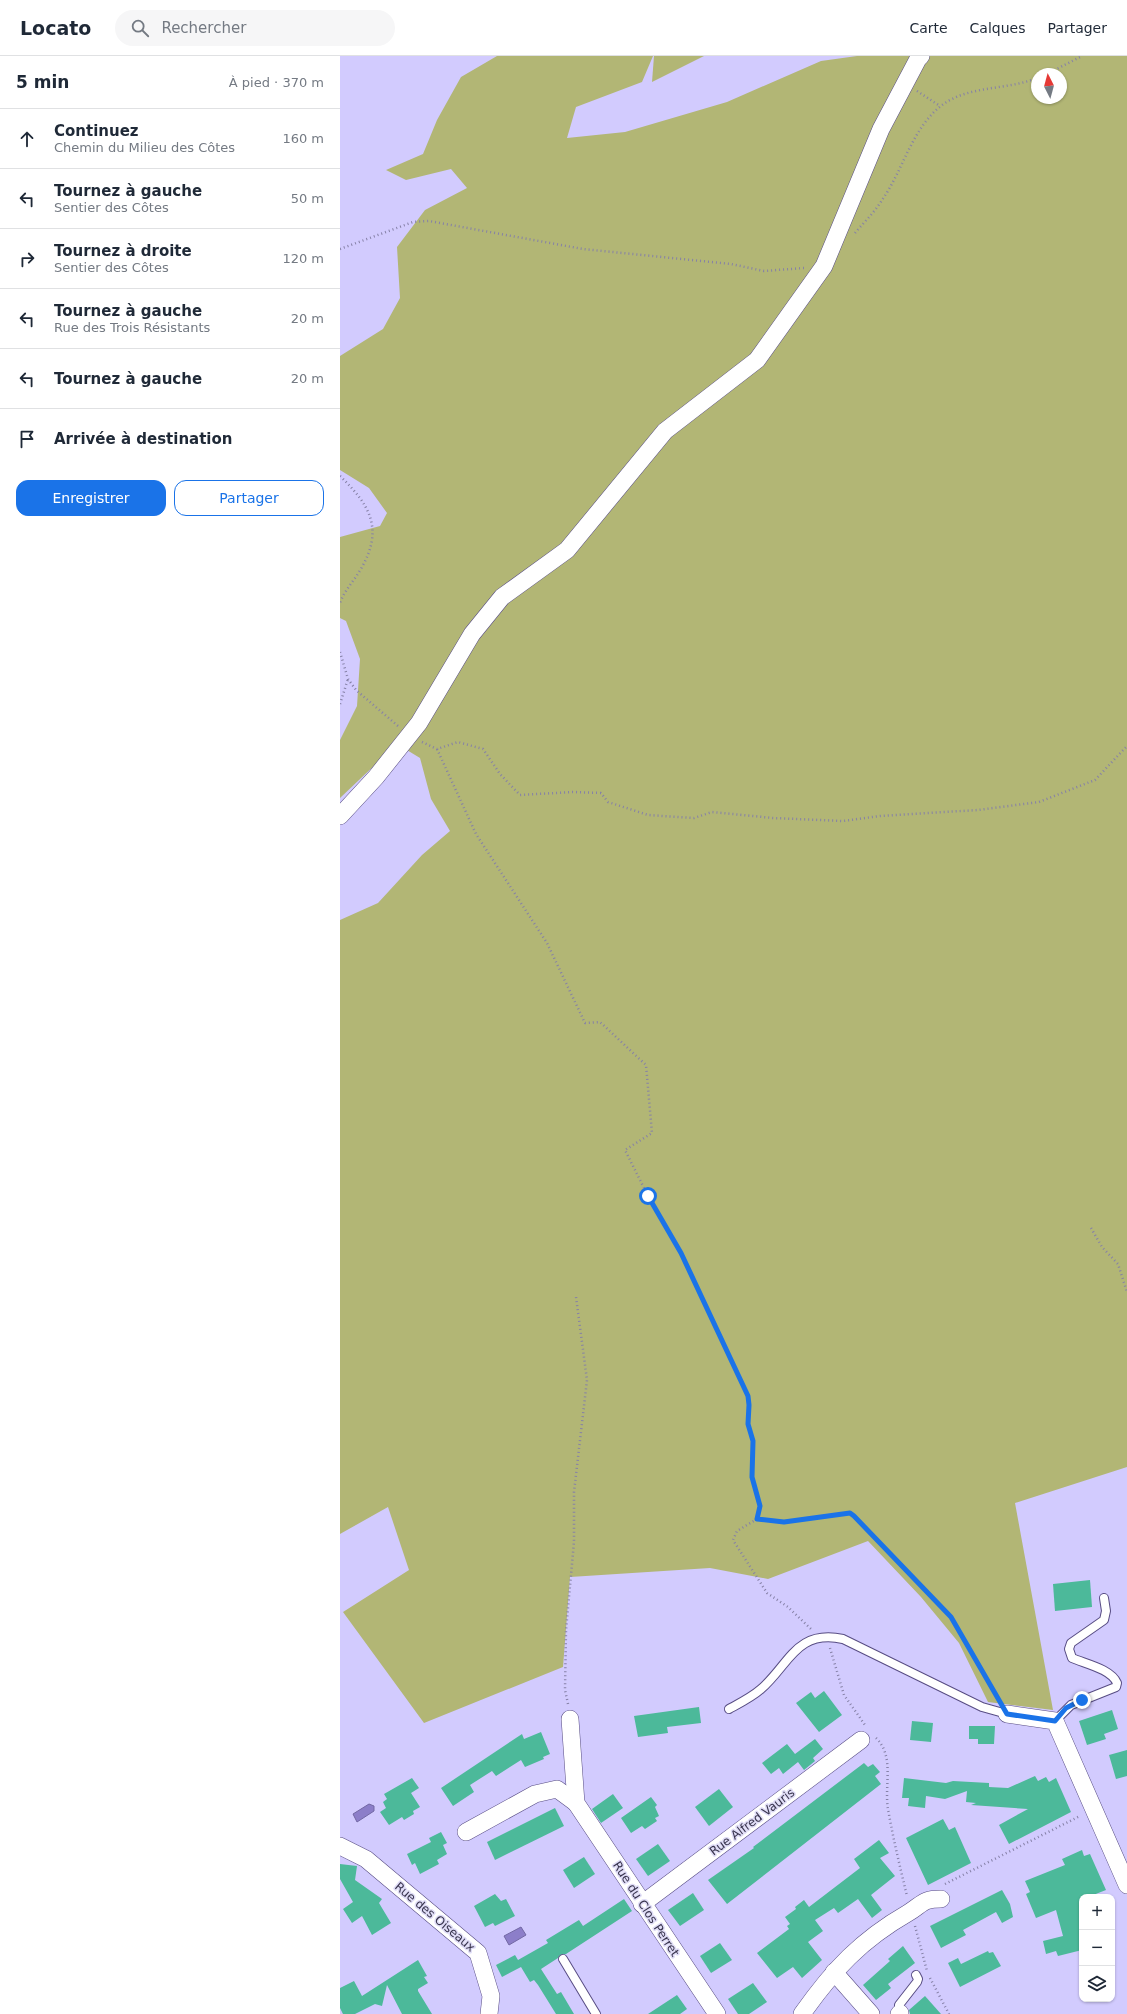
<!DOCTYPE html>
<html lang="fr">
<meta charset="utf-8">
<style>
body{margin:0;font-family:"DejaVu Sans",sans-serif;background:#f6f6f7;color:#1f2937}
.controls{position:absolute;right:12px;bottom:12px;display:grid;overflow:hidden;border-radius:8px;box-shadow:0 1px 3px #0004}
.controls button{width:36px;height:36px;display:grid;place-items:center;padding:0;border:0;border-bottom:1px solid #e0e1e3;background:#fff;color:#1f2937;font:20px sans-serif}
.compass{position:absolute;left:691px;top:12px;width:36px;height:36px;border-radius:50%;background:#fff;box-shadow:0 1px 3px #0004;rotate:354deg}
.stop{position:absolute;width:12px;height:12px;margin:-9px;border:3px solid #1a73e8;border-radius:50%;background:#fff}
.stop.end{background:#1a73e8;border-color:#fff;box-shadow:0 1px 4px #0008}
.list{margin:0;padding:0;list-style:none}
h2{display:flex;justify-content:space-between;align-items:center;height:52px;margin:0;padding:0 16px;font-size:17px}
h2 small{font-size:13px;font-weight:400;color:#747a83}
.list li{display:grid;grid-template-columns:26px 1fr auto;gap:12px;align-items:center;box-sizing:border-box;height:60px;padding:0 16px;border-top:1px solid #e0e1e3}
.list b{display:block;font-size:15px;white-space:nowrap}
.list p{margin:0;font-size:13px;white-space:nowrap;color:#747a83}
.list em{font-size:13px;font-style:normal;color:#747a83}
.actions{display:flex;gap:8px;padding:12px 16px}
.actions a{flex:1;padding:9px 0;border:1px solid #1a73e8;border-radius:12px;text-align:center;font-size:14px;color:#1a73e8}
.actions .main{background:#1a73e8;color:#fff}
.icon{flex:none;width:22px;height:22px;fill:none;stroke:currentColor;stroke-width:2;stroke-linecap:round;stroke-linejoin:round}
.map{position:relative;flex:none;width:787px;height:1958px;overflow:hidden}
header{display:flex;align-items:center;gap:24px;box-sizing:border-box;height:56px;padding:0 20px;background:#fff;border-bottom:1px solid #e0e1e3}
header strong{font-size:19px}
nav{display:flex;gap:22px;margin-inline-start:auto;font-size:14px}
.search{width:280px;height:36px;background:#f6f6f7;display:flex;align-items:center;gap:10px;box-sizing:border-box;padding:0 14px;border-radius:22px;color:#747a83;font-size:15px}
main{display:flex}
aside{flex:1;background:#fff}
.map>svg:first-child{display:block}
.green{fill:#b2b675;fill-rule:evenodd}
.water{fill:#8c7ec9;stroke:#7268a4}
.building{fill:#4cb99a}
.lines{fill:none;stroke-linecap:round;stroke-linejoin:round}
.service-casing{stroke:#584d84;stroke-width:10}
.minor-casing{stroke:#584d84;stroke-width:18}
.path{stroke:#8681a7;stroke-width:2.5;stroke-dasharray:1 3;stroke-linecap:butt}
.service{stroke:#fff;stroke-width:8}
.minor{stroke:#fff;stroke-width:17}
.route{stroke:#1a73e8;stroke-width:5}
.labels{text-anchor:middle;dominant-baseline:central;stroke-width:3;stroke-linejoin:round;paint-order:stroke}
.street-label{font-size:12px;fill:#37334c;stroke:#dfdcf6}
</style>
<header>
<strong>Locato</strong>
<div class="search"><svg class="icon" aria-label="search" viewBox="0 0 24 24"><circle cx="10" cy="10" r="6"/><path d="M15 15l6 6"/></svg>Rechercher</div>
<nav><a>Carte</a><a>Calques</a><a>Partager</a></nav>
</header>
<main>
<aside>
<h2>5 min<small>À pied · 370 m</small></h2>
<ul class="list">
<li><svg class="icon" aria-label="ahead" viewBox="0 0 24 24"><path d="M12 20V5M6 11l6-6 6 6"/></svg><div><b>Continuez</b><p>Chemin du Milieu des Côtes</p></div><em>160 m</em></li>
<li><svg class="icon" aria-label="left" viewBox="0 0 24 24"><path d="M17 20v-9H6M10 6l-5 5 5 5"/></svg><div><b>Tournez à gauche</b><p>Sentier des Côtes</p></div><em>50 m</em></li>
<li><svg class="icon" aria-label="right" viewBox="0 0 24 24"><path d="M7 20v-9h11M14 6l5 5-5 5"/></svg><div><b>Tournez à droite</b><p>Sentier des Côtes</p></div><em>120 m</em></li>
<li><svg class="icon" aria-label="left" viewBox="0 0 24 24"><path d="M17 20v-9H6M10 6l-5 5 5 5"/></svg><div><b>Tournez à gauche</b><p>Rue des Trois Résistants</p></div><em>20 m</em></li>
<li><svg class="icon" aria-label="left" viewBox="0 0 24 24"><path d="M17 20v-9H6M10 6l-5 5 5 5"/></svg><div><b>Tournez à gauche</b></div><em>20 m</em></li>
<li><svg class="icon" aria-label="arrive" viewBox="0 0 24 24"><path d="M6 21V4h12l-3 4 3 4H6"/></svg><div><b>Arrivée à destination</b></div></li>
</ul>
<div class="actions"><a class="main">Enregistrer</a><a>Partager</a></div>
</aside>
<div class="map">
<svg width="787" height="1958" viewBox="0 0 787 1958">
<rect width="100%" height="100%" fill="#d2cbfe"/>
<g class="green">
<path d="M157 0H313L302 26 236 51 227 82 285 76 387 46 481 5 517 0H787V1411L675 1447 713 1654 648 1646 619 1587 581 1541 528 1485 428 1523 370 1512 230 1521 223 1611 84 1667 3 1556 69 1514 48 1451 0 1478V864L38 847 82 799 110 775 91 743 80 702 57 688 0 742V684L17 650 20 603 6 565 0 562V481L40 470 47 457 29 432 0 414V300L43 273 60 242 57 191 85 154 127 132 111 113 66 124 46 114 83 98 97 64 121 21ZM697 18H721V42H697Z"/>
<path d="M314 0H364L312 26Z"/>
</g>
<g class="water">
<path d="M29 1748 34 1750V1755L17 1766 13 1758Z"/>
<path d="M181 1871 186 1879 169 1889 164 1880Z"/>
</g>
<g class="building">
<path d="M750 1524 752 1551 715 1555 713 1528Z"/>
<path d="M484 1635 502 1659 479 1676 456 1647 471 1636 475 1642Z"/>
<path d="M359 1651 361 1667 327 1671 328 1677 298 1681 294 1660Z"/>
<path d="M772 1654 778 1673 764 1678 766 1683 747 1689 739 1665Z"/>
<path d="M572 1665 593 1667 591 1686 570 1684Z"/>
<path d="M629 1670H655L654 1688H638V1683H629Z"/>
<path d="M201 1676 210 1698 203 1701 204 1703 185 1711 181 1704 156 1720 152 1715 130 1729 134 1736 113 1750 101 1732 182 1678 184 1683Z"/>
<path d="M475 1683 483 1693 473 1702 475 1705 464 1714 458 1706 443 1718 439 1712 431 1718 422 1707 447 1688 455 1698Z"/>
<path d="M787 1694V1720L776 1723 769 1699Z"/>
<path d="M524 1707 528 1711 533 1708 540 1716 535 1720 541 1728 387 1848 368 1824 414 1792 413 1791Z"/>
<path d="M695 1720 698 1725 706 1721 709 1726 716 1722 731 1756 669 1788 659 1769 688 1753 631 1749 636 1747 626 1746 627 1735 605 1743 586 1740 585 1752 568 1750 569 1742H562L564 1722 606 1727 613 1725 649 1727V1731L668 1732Z"/>
<path d="M72 1722 79 1732 71 1737 80 1751 73 1755 74 1758 64 1764 62 1761 49 1769 40 1756 46 1752 43 1746 47 1743 44 1738Z"/>
<path d="M379 1733 393 1751 369 1770 355 1751Z"/>
<path d="M273 1738 283 1752 261 1767 252 1753Z"/>
<path d="M311 1741 317 1749 315 1751 319 1760 315 1762 317 1765 305 1773 302 1770 291 1777 281 1762Z"/>
<path d="M215 1752 224 1770 155 1804 147 1786Z"/>
<path d="M603 1763 609 1774 615 1771 631 1807 588 1829 566 1782Z"/>
<path d="M101 1776 107 1787 103 1789 107 1798 97 1804 99 1808 80 1818 75 1807 72 1809 67 1798 91 1786 89 1782Z"/>
<path d="M539 1784 549 1797 540 1802 555 1820 531 1839 542 1854 532 1862 518 1843 498 1857 494 1852 475 1864 483 1875 468 1886 482 1904 462 1922 453 1911 437 1922 417 1897 449 1873 447 1870 450 1868 445 1861 456 1853 455 1851 464 1844 469 1851 520 1812 514 1803Z"/>
<path d="M318 1788 330 1805 308 1820 296 1803Z"/>
<path d="M742 1794 744 1800 750 1798 766 1834 748 1841H742V1894L718 1900 716 1895 706 1898 703 1885 723 1880 716 1854 696 1862 686 1838 690 1836 685 1825 725 1809 722 1803Z"/>
<path d="M244 1801 255 1818 234 1832 223 1814Z"/>
<path d="M0 1808 17 1810 15 1824 42 1843 39 1847 51 1867 32 1879 22 1860 12 1867 3 1853 13 1846 0 1823Z"/>
<path d="M662 1834 670 1848 673 1861 662 1867 656 1856 623 1874 626 1879 601 1892 590 1870Z"/>
<path d="M353 1837 364 1854 340 1870 328 1854Z"/>
<path d="M155 1838 161 1845 166 1843 175 1860 155 1870 153 1867 145 1871 134 1850Z"/>
<path d="M284 1843 292 1855 226 1898 220 1899 218 1902 201 1913 217 1938 221 1936 234 1958H216L198 1929 194 1924 190 1926 181 1911 162 1921 156 1909 175 1899 178 1904 208 1887 206 1884 239 1864 243 1870Z"/>
<path d="M380 1887 392 1904 371 1917 360 1900Z"/>
<path d="M563 1890 575 1907 548 1928 551 1932 536 1944 523 1929 550 1905 548 1903Z"/>
<path d="M648 1895 649 1897 653 1896 661 1910 620 1931 608 1907 618 1902 621 1908Z"/>
<path d="M78 1904 87 1920 84 1921 88 1927 78 1933V1935L92 1958H62L47 1929 42 1950 35 1948 15 1958H3L0 1952V1932L14 1925 22 1940Z"/>
<path d="M413 1927 427 1946 409 1958H398L388 1943Z"/>
<path d="M337 1939 347 1953 340 1958H308Z"/>
<path d="M585 1940 601 1958H570L569 1954Z"/>
</g>
<g class="lines">
<defs>
<g id="service">
<path d="M389 1653C400 1647 412 1641 421 1633 449 1609 456 1573 503 1583L642 1651 667 1658"/>
<path d="M715 1665 731 1649 776 1631 777 1627C771 1613 746 1608 732 1602L729 1593 731 1587 764 1564 766 1555 764 1542"/>
<path d="M223 1903 256 1958"/>
<path d="M560 1957 559 1949 577 1926 578 1923 576 1919"/>
</g>
<g id="minor">
<path d="M0 760 36 721 79 667 132 578 162 541 227 494 325 375 417 304 484 210 541 73 578 3 581 0"/>
<path d="M667 1658 715 1665 787 1829"/>
<path d="M230 1663 236 1747 377 1958"/>
<path d="M126 1776 195 1738 217 1733 236 1747"/>
<path d="M0 1790 26 1803 138 1897 151 1940 149 1958"/>
<path d="M302 1848 521 1684"/>
<path d="M494 1916 531 1958"/>
<path d="M462 1958C493 1914 521 1884 568 1857 583 1848 582 1843 601 1843"/>
<path d="M559 1958 560 1957"/>
</g>
</defs>
<use href="#service" class="service-casing"/>
<use href="#minor" class="minor-casing"/>
<g class="path">
<path d="M707 18 742 0"/>
<path d="M577 35 600 50"/>
<path d="M515 177C524 166 535 156 542 144 565 112 574 62 612 43 638 30 670 33 697 22"/>
<path d="M0 193 73 166 89 165 243 193 391 208 424 215 464 212"/>
<path d="M0 420C29 448 44 472 22 511 15 524 5 533 0 547"/>
<path d="M0 596 8 623 16 634 58 670"/>
<path d="M0 648 8 623"/>
<path d="M82 686 97 693 118 686 143 693 160 718 180 739 233 736 261 737 268 746 308 759 354 762 372 756 433 762 503 765 540 760 638 754 699 746 755 724 787 690"/>
<path d="M97 693 136 778 207 887 245 967 260 966 306 1009 312 1077 285 1094 308 1140 341 1197 405 1333 409 1349 408 1368 413 1385 412 1421 419 1449 417 1463"/>
<path d="M751 1172 762 1191 778 1208 787 1236"/>
<path d="M417 1463 397 1475 393 1484 427 1537 448 1551 471 1573"/>
<path d="M417 1463 444 1466 510 1457 514 1460 611 1561 660 1645"/>
<path d="M490 1592 504 1639 525 1669"/>
<path d="M228 1648 225 1634 226 1574 234 1486V1436L247 1324 236 1241"/>
<path d="M536 1682C555 1700 544 1730 548 1753 553 1782 560 1811 567 1840"/>
<path d="M605 1828 740 1760"/>
<path d="M575 1870 587 1915"/>
<path d="M590 1922 609 1958"/>
</g>
<use href="#service" class="service"/>
<use href="#minor" class="minor"/>
</g>
<g class="lines">
<path class="route" d="M308 1140 341 1197 408 1340 409 1349 408 1368 413 1385 412 1421 420 1450 417 1463 444 1466 510 1457 514 1460 611 1561 667 1658 715 1665 726 1652 742 1644"/>
</g>
<g class="labels">
<g class="street-label">
<text transform="translate(412 1766) rotate(-37)">Rue Alfred Vauris</text>
<text transform="translate(306 1853) rotate(57)">Rue du Clos Perret</text>
<text transform="translate(95 1861) rotate(40)">Rue des Oiseaux</text>
</g>
</g>
</svg>
<div class="controls">
<button>+</button>
<button>−</button>
<button><svg class="icon" aria-label="layers" viewBox="0 0 24 24"><path d="M12 4l9 5-9 5-9-5zM3 14l9 5 9-5"/></svg></button>
</div>
<svg class="compass" viewBox="-18 -18 36 36"><path d="M0-13l5 13h-10z" fill="#e53935"/><path d="M0 13l5-13h-10z" fill="#747a83"/></svg>
<div class="stop" style="left:308px;top:1140px"></div>
<div class="stop end" style="left:742px;top:1644px"></div>
</div>
</main>
